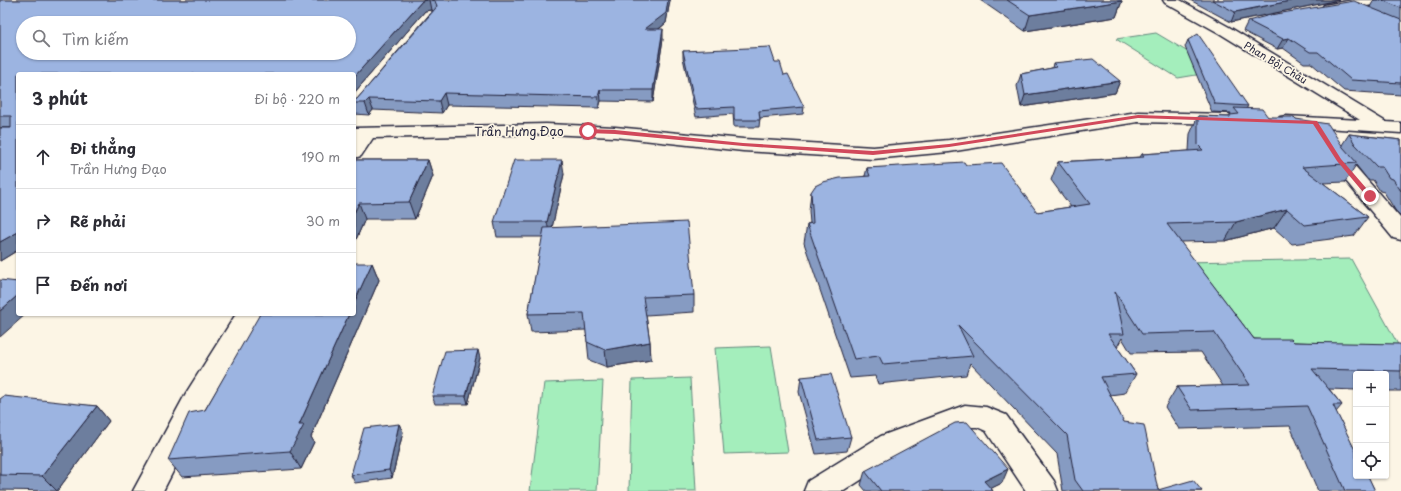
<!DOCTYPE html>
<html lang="vi">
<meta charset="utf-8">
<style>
body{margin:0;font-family:"Playpen Sans",sans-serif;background:#f7f7f7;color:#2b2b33}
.controls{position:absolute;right:12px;bottom:12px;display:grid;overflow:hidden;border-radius:4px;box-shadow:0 1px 3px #0004}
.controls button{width:36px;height:36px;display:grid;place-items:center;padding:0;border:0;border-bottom:1px solid #e1e1e2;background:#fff;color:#2b2b33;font:20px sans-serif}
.stop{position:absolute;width:12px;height:12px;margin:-9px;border:3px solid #d1495b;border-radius:50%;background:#fff}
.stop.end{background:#d1495b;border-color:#fff;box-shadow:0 1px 4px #0008}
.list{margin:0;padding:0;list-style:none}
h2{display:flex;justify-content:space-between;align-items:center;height:52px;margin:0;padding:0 16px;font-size:17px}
h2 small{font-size:13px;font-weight:400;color:#7c7c81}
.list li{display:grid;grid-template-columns:26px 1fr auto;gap:12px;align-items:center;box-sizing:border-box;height:64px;padding:0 16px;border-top:1px solid #e1e1e2}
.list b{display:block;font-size:15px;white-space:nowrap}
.list p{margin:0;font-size:13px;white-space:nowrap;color:#7c7c81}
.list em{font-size:13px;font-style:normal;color:#7c7c81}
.icon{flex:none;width:22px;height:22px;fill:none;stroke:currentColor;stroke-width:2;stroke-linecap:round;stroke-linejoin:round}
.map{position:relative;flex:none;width:1401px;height:491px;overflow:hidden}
.search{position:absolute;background:#fff;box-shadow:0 1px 3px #0004;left:16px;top:16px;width:340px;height:44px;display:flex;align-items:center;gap:10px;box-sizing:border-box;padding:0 14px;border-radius:22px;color:#7c7c81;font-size:15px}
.panel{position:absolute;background:#fff;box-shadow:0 1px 3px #0004;left:16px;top:72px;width:340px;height:244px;border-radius:4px}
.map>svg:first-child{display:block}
.green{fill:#a4eebc;stroke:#63887c}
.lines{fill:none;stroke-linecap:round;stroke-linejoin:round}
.minor-casing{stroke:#22223b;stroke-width:3}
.minor{fill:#fcf5e5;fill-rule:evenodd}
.wall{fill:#869bc2;stroke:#22223b}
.shaded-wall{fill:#6d7e9e;stroke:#22223b}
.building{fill:#9cb4e1;stroke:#22223b;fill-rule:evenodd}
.route{fill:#d1495b}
.labels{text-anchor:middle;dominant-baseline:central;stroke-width:3.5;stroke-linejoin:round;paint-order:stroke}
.far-street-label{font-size:10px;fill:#22223b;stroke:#fcf5e5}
.street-label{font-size:12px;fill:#22223b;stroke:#fcf5e5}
</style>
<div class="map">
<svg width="1401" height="491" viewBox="0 0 1401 491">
<rect width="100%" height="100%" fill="#fcf5e5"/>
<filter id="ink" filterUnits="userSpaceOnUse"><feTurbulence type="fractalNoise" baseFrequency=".025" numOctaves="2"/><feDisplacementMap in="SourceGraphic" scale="8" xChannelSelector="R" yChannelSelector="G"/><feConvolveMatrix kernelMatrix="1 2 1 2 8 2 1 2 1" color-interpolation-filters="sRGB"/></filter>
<g filter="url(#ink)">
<g class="green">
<path d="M1156 33 1220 71 1178 78 1116 39Z"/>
<path d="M1351 259 1401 350 1247 348 1182 262Z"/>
<path d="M771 346 788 452 724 454 715 348Z"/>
<path d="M690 378 696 491H629L632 380Z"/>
<path d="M603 381 597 491H530L544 383Z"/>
</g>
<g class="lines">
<defs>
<g id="minor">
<path d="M1163 0H1180L1229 27 1386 122 1401 123V133L1280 125 1277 121 1280 117 1286 116 1360 120 1219 33 1165 3Z"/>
<path d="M1353 0H1386L1384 3 1379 4 1329 12 1324 11 1322 8 1324 5Z"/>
<path d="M1138 112 1227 114 1233 115 1236 119 1233 123 1227 124 1138 122 949 152 873 159 743 151 615 137 546 134 373 138 361 156 354 158V128L546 124 615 127 743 139 873 147 949 140Z"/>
<path d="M1333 144 1340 146 1347 157 1401 219V240L1393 238 1332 164 1324 150 1326 146Z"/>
<path d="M236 314H261L205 409 163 491H133L186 393Z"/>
<path d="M965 405 986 407 1006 415 1054 481 1058 491H1026L986 431 977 427H966L901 454 844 491H804L808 481 881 436Z"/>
</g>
</defs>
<use href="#minor" class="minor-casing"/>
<use href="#minor" class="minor"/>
</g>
<g class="wall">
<path d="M0 0H670L666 23 659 29 663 39 653 102 601 101 599 108 447 105 442 113 373 110 369 115 354 114V100L357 99 433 10H431L425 11 354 93V74H18V250L0 261V128H11H0Z"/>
<path d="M980 0H1121L1122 1 1116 17 1025 31Z"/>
<path d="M1190 0H1339L1231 22Z"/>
<path d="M1374 0H1401V95L1344 91 1311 63H1304L1283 48 1277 49 1243 31 1248 21 1370 7Z"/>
<path d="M1188 40 1248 106 1246 109 1268 117 1296 119 1342 145 1349 134 1401 140V217L1395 210 1384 192 1380 191 1373 180H1368L1356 165 1345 182 1323 183 1368 217 1354 236 1292 244 1274 228 1225 241 1180 242 1254 339 1294 342 1401 346V391H1386V374H1356V390L1329 389 1342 405 1336 412 1375 491H1318L1290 426 1179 429 1165 407 1177 387 1223 386 1201 352 1131 353 1122 338 1117 347 1136 374 1125 393 1110 395 1158 490 1202 491H1063L1057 454 970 363 966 375 878 384 875 376 850 378 804 243 807 224 810 223 809 211 811 192 865 176 867 168 966 165 1037 212 1071 207 1051 180 1058 162 1140 157 1142 154 1189 151 1190 134 1198 116 1229 117 1231 113 1212 112 1185 47Z"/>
<path d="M683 51 775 62 804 107 803 114 760 118 759 127H734L733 114 696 117 683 58Z"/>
<path d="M1053 63 1120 81 1115 93 1021 107 1017 86 1021 74 1052 68Z"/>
<path d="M354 160H428L433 176 415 219H365L354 244Z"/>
<path d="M564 174 552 227 694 295V312L646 315 650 342 651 360 607 367 589 360 586 330 531 332 528 314 543 237H497L494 222Z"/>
<path d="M372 263 379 280 311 437 314 442 301 469 182 477 168 460 205 410Z"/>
<path d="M480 358 468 404H435L432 396Z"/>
<path d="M801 377 851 437 847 451 816 454 799 392Z"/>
<path d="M0 399 97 406 109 421 57 491 0 490Z"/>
<path d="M399 424 403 432 392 478 355 483 351 475Z"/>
<path d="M865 471 1002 483 991 488 993 491H866L861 485Z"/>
</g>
<g class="shaded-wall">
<path d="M426 0H429L431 10 425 11 354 93V77L422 1Z"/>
<path d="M668 0H670L666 23 645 40V29Z"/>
<path d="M1295 0H1339L1231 22 1235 12Z"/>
<path d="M1122 1 1116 17 1025 31 1030 15Z"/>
<path d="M663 29V39L653 102V90Z"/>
<path d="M1289 38 1283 48 1277 49 1283 39Z"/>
<path d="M1120 81 1115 93 1021 107 1025 95Z"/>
<path d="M600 90 601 101 599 108 598 97Z"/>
<path d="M444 93 447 105 442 113 439 101Z"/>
<path d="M369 99 373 110 369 115 365 103Z"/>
<path d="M428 160 433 176 415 219 409 202Z"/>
<path d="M562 160 564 174 550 237 547 222Z"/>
<path d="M359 203 365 219 354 244V213Z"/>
<path d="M1287 209 1274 228 1225 241 1236 222Z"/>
<path d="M18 232V250L0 261V242Z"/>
<path d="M372 263 379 280 311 437 314 442 301 469 290 451 299 425 349 314H354V303Z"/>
<path d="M18 295V314H26L0 337V311Z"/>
<path d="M650 342 651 360 607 367 605 350Z"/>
<path d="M478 350 480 358 468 404 466 396Z"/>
<path d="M97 406 109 421 57 491 42 476Z"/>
<path d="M399 424 403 432 392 478 389 470Z"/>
<path d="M1008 469 1002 483 986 491 984 481Z"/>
</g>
<g class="building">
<path d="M0 0H426L422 1 354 77V74H18V232L0 242V128H11V116H0ZM23 23H349V53H23Z"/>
<path d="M431 0H668L666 13 645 29H663L653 90H600L598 97 444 93 439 101 369 99 365 103H354V100L357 99 435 9 437 6 435 1Z"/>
<path d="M1007 0H1121L1122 1 1030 15Z"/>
<path d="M1212 0H1295L1235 12Z"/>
<path d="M1382 0H1401V8Z"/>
<path d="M1354 1 1401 20V83L1351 80 1318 52H1310L1289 38 1283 39 1248 21 1270 15Z"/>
<path d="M1198 34 1248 106 1215 104 1188 40Z"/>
<path d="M770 47 775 62H780L784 75 788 74 804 107 759 111 760 120H734V107L696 109 683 51Z"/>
<path d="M1093 59 1120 81 1025 95 1021 74 1057 67 1053 63Z"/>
<path d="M1234 108 1262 109 1268 117H1294L1296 119 1328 124 1343 147 1357 163 1302 167 1368 217 1305 225 1287 209 1236 222 1167 224 1254 339H1291L1294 342 1400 344 1401 346V371L1312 369 1342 405H1333L1356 452V476H1368L1375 491H1345L1307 406 1192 410 1177 387 1250 385 1214 332 1142 334 1115 292 1124 334H1108L1136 374 1101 377 1124 422 1144 425 1158 490 1193 480 1202 491H1083L1075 480 1067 435 958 325 973 356 883 364 879 356 854 359 807 224 813 223 811 192 815 186 823 182 840 178 870 176 867 168 964 162 966 165 1001 163 1037 212 1090 204 1058 162 1144 157 1142 154 1203 150 1198 145V116L1230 117V115L1239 114Z"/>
<path d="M1349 134 1401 140V191L1393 179 1389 178 1382 167H1377L1355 144Z"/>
<path d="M354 160H428L409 202 359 203 354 213Z"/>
<path d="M514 160H562L547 222H494Z"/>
<path d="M687 222 694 295 643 297 650 342 605 350 587 342 584 313 528 314 544 228Z"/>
<path d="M354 263H372L354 303Z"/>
<path d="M0 280 18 282V295L0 311Z"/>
<path d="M260 314H349L299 425H304L290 451 168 460 189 413 205 410Z"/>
<path d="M478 350 466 396H432L445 351Z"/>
<path d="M831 374 851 437 818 440 801 377Z"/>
<path d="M4 396 97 406 42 476 0 475V425L1 423H0V399Z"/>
<path d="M967 422 1008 469 984 481 993 491H881L865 471 955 423Z"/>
<path d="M399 424 389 470 351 475 364 428Z"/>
</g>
</g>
<path class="route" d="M1138 115 1317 121 1341 159 1373 196 1368 198 1337 161 1313 124 1138 118 949 147 873 155 743 146 615 134 588 133 585 131 588 129 615 130 743 143 873 151 949 144Z"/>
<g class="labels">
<g class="far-street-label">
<text transform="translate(1276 62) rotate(31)">Phan Bội Châu</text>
</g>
<g class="street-label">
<text x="519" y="131">Trần Hưng Đạo</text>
</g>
</g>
</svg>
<div class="controls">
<button>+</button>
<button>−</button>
<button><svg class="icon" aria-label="locate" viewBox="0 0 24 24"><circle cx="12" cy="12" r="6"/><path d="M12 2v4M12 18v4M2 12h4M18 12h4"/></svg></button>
</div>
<div class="stop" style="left:588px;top:131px"></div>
<div class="stop end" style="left:1370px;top:196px"></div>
<div class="search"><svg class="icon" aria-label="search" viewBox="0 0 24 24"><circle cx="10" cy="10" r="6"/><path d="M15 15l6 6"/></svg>Tìm kiếm</div>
<section class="panel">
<h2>3 phút<small>Đi bộ · 220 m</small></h2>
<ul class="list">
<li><svg class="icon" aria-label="ahead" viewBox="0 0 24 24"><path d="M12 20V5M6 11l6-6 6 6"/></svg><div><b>Đi thẳng</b><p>Trần Hưng Đạo</p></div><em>190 m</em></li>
<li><svg class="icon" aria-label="right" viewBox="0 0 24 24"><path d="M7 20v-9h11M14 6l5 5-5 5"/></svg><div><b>Rẽ phải</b></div><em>30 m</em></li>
<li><svg class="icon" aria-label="arrive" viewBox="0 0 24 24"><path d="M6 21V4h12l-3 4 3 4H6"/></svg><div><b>Đến nơi</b></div></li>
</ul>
</section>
</div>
